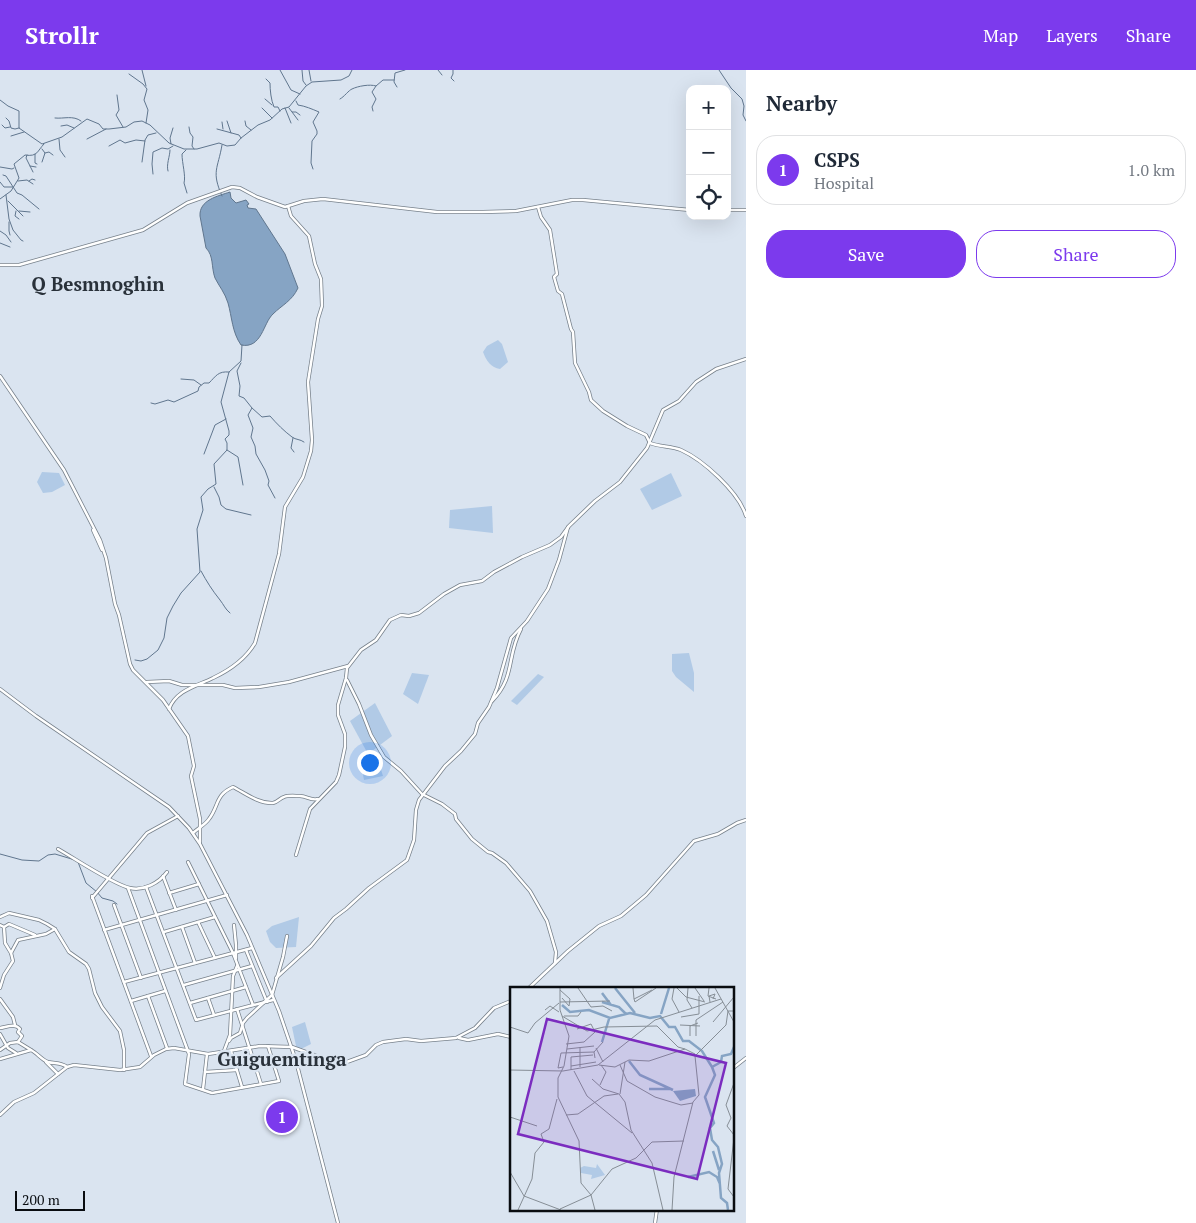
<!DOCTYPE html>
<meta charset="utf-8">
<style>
body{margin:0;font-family:"PT Serif",serif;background:#f6f6f7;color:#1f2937}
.controls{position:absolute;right:15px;top:15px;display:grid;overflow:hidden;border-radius:10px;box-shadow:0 5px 20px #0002}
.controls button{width:45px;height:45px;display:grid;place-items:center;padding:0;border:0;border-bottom:1px solid #e0e1e3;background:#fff;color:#1f2937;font:25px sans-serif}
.scale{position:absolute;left:15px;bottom:12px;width:70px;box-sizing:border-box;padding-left:5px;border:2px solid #090c10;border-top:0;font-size:14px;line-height:18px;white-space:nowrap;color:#090c10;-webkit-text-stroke:4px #dae4f0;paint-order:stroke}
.you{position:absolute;left:369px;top:692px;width:18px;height:18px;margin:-12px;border:4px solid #fff;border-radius:50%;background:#1a73e8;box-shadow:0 0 0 8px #1a73e833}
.badge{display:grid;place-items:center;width:32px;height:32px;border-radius:50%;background:#7c3aed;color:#fff;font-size:16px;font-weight:700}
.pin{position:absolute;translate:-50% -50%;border:2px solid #fff;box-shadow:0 1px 5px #0006}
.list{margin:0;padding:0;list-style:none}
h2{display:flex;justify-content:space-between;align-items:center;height:65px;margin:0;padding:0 20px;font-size:21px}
h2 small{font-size:16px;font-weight:400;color:#747a83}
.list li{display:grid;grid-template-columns:32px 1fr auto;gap:15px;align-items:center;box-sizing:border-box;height:70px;margin:0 10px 10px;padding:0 10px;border:1px solid #e0e1e3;border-radius:20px}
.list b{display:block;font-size:19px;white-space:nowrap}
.list p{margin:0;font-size:16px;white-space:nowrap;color:#747a83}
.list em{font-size:16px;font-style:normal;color:#747a83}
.actions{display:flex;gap:10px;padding:15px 20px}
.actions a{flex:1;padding:11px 0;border:1px solid #7c3aed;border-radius:20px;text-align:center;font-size:18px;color:#7c3aed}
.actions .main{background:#7c3aed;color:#fff}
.icon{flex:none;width:28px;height:28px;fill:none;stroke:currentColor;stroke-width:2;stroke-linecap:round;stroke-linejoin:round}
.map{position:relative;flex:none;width:746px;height:1153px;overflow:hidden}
header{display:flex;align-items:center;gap:30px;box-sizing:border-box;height:70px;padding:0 25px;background:#7c3aed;color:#fff}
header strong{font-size:24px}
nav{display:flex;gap:28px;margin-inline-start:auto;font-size:18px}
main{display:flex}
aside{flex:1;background:#fff}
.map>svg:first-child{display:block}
.green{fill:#b1cae6}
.water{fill:#86a4c4;stroke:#60768e}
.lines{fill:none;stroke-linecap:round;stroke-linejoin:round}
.stream{stroke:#60768e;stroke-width:1}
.minor-casing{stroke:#77818b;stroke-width:4}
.minor{stroke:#fff;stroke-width:2.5}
.labels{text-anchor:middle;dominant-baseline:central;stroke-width:5;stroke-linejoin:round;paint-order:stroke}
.quarter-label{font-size:19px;font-weight:bold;fill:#29313a;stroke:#dae4f0}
.inset-river{fill:none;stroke:#86a4c4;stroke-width:2.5}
.inset-road{fill:none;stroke:#868e96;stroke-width:1}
.view{fill:#7b2cbf;fill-opacity:0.15;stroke:#7b2cbf;stroke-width:2.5}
.inset-edge{fill:none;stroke:#090c10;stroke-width:2.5}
</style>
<header>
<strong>Strollr</strong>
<nav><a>Map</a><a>Layers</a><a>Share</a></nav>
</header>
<main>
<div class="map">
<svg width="746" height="1153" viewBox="0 0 746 1153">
<rect width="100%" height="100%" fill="#dae4f0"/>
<g class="green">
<path d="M498 270 502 274 508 292 500 299C491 298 486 290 483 282L487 276Z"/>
<path d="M42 402 59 403 65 415 52 422 43 423 37 412Z"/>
<path d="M671 403 682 426 652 440 640 419Z"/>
<path d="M492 436 493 463 449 458 450 440Z"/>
<path d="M689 583 694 603V622L676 607 672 601V584Z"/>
<path d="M412 603 429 605 418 634 403 624Z"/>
<path d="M538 604 544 607 517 635 511 631Z"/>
<path d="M375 633 392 666 368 684 350 651Z"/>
<path d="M378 690 383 706 364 710 361 694Z"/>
<path d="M299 847 296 877 276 878 270 872 266 861 272 856Z"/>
<path d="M305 952 311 974 299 980 296 976 292 957Z"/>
</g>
<path class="water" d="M230 122 231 128 236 133 246 130 249 134 247 135 248 138 256 139 285 184 298 218C292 231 282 235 273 244 263 253 262 279 241 275 232 262 232 247 228 233 225 223 219 216 215 208 211 197 214 186 206 178L200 146C199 130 218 126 230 122Z"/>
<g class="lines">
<g class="stream">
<path d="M142 0 146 16"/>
<path d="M280 0 291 20 300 24"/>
<path d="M302 0 303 11 306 15"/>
<path d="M309 0 311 11"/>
<path d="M438 0 442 5"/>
<path d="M453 0V4L451 8 454 11"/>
<path d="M719 0 731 18 742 29 744 36 743 45 746 51"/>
<path d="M129 4 143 14 147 19 144 30 148 40 146 53"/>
<path d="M266 9 270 13C270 20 271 30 274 37H278L280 41"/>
<path d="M397 17 394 12 395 3 405 0"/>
<path d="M117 25 119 40 116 45 123 57"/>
<path d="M265 29 272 35"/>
<path d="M340 29C344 27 349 20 352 19 358 16 370 14 376 16L383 10H394"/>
<path d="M0 30 8 36 19 41V58L42 74 62 67 87 49 99 54 103 59H109L126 57 134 52 142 51 150 55 169 73 184 79H197L219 73 227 76 235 75 241 68 258 55 270 50 282 39 289 37 306 16 312 12 341 10 349 6 352 0"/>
<path d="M296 31 298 35C305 36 312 39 319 42L313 52 317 61V64L312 71 311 93 313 99"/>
<path d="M262 38 272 48"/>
<path d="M285 38 291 53"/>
<path d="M289 38 292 42H296L300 45"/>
<path d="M373 41 372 37 376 29 372 22 376 16"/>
<path d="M292 42 298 50"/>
<path d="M6 48 9 51 11 58 15 59 19 58"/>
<path d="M55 48C64 49 73 45 81 51"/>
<path d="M227 51 231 63"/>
<path d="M245 51 246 56 251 60"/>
<path d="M222 52 223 59"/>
<path d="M2 55 5 58 10 57"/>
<path d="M61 56 67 55 74 58"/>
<path d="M189 57 190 63 193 67 192 76 194 79"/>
<path d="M217 59 239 65 241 68"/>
<path d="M11 66 24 62"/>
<path d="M59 69 60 80 65 87"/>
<path d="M87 69 106 59"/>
<path d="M171 74 170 68 173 58"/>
<path d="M109 76 120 70 125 73 136 70 145 71"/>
<path d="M186 80 182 84C182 93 186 106 184 113L187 123"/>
<path d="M45 83 49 82 53 85"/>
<path d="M35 84V93L37 94"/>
<path d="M27 85 26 88 33 102"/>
<path d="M42 92 45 83 42 79"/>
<path d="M142 92 145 70 148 65 156 63"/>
<path d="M30 96 36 97"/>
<path d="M0 97 12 99 14 98"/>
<path d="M168 101C166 95 170 86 170 80"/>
<path d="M153 104 152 94 153 82 162 78 168 79 173 76"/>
<path d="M3 105 6 106 17 123 22 125 39 139"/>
<path d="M18 111 27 110 33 114"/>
<path d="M29 111 32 109 35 110"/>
<path d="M0 112 4 117H13"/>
<path d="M6 125 9 149 13 160 21 170 23 171"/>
<path d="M222 126C211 101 218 99 222 75"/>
<path d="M0 129 11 121 19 108 14 94 25 85C38 87 37 81 44 74"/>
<path d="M8 131 23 146"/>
<path d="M16 141 15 146 19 149"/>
<path d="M19 141 30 142"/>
<path d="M9 152V161L10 165"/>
<path d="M0 161 6 165 11 172"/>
<path d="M0 173 10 177"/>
<path d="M241 293 237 301 240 316 239 326 244 328 252 338 248 345 253 358 251 367 255 376 256 384 265 400 269 411 268 415 275 428"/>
<path d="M181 309 194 310 201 315"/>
<path d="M151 333 155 334 168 330 174 332 198 321 199 317 204 313H209C216 306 218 301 229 302"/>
<path d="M252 338 262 347 270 346C277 354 284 361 292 367 296 370 300 369 304 372"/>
<path d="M293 368 291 378 294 382"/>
<path d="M227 380 238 387 243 415"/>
<path d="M204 384 215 355 226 349"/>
<path d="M214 417 219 427 221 435 226 439 251 445"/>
<path d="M201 501C207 512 212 520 220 530 224 535 225 539 230 543"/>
<path d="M135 590 141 591 147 589 158 580 164 568 167 548 173 536 181 523 200 502 197 459 203 440 201 427 208 419 216 414 214 394 227 380V373L225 369 229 365V361L221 332 229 302 241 291 242 275"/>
<path d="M0 784 22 790 39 791 48 785 55 784 75 790"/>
<path d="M78 792 86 813 97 822 102 828 113 831 117 834"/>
</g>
<defs>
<g id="minor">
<path d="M538 137 541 147 550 160 557 204 554 207 558 221 562 224 571 259 573 262 575 293 589 322 591 330 603 341 627 356 646 365 650 373C660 377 671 376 681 380 703 390 739 422 746 446"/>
<path d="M727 140H746"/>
<path d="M0 195H19L143 160 187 133 232 117 240 118 257 127 285 137 304 131 323 129 437 142H483L516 141 572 130H583L690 140"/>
<path d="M0 306 64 400 100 470 106 488 115 534 119 545 130 594 133 600 163 630 188 666 194 696 191 706 200 749V772"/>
<path d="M93 460 102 480"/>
<path d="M347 610 359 634 371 665 384 687 401 701 422 724 442 734 455 744 456 749 472 769 488 782 492 783 506 793 530 821 547 851 556 882 555 893"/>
<path d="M147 612 169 611 182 615H223L235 618 259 617 289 612 348 596"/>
<path d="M0 619 36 646 169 737 189 758 200 774 247 865 279 941 296 991 338 1153"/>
<path d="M492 631C516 606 506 587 521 559"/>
<path d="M169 639C176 620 197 616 213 608 230 600 245 590 255 573L279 484 285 437 303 407 311 381 312 370 308 312 318 249 322 236 321 209 315 194 309 166 291 146 288 136"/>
<path d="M193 763C198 758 205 755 209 749 219 736 215 725 233 717 245 723 259 734 273 733 278 732 280 728 284 727 288 725 295 726 300 726 307 726 311 731 318 729"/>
<path d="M58 779C74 788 114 815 130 818 144 821 159 813 167 802"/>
<path d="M296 785 310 739 336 712 339 705 345 677V664L338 645V635L346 608 347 598 361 580 376 570 390 550 401 545 409 546 419 543 444 524 460 515 482 511 494 502 522 487 550 475 561 467 569 456 595 431 620 412 647 378 663 340 679 331 696 312 716 299 746 289"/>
<path d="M188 792 233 883 253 935"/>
<path d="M163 806 176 840"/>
<path d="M146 817 196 950 273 930"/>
<path d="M128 818 189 984 185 1014 212 1023 279 1011 268 976"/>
<path d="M169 823 199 814"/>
<path d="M92 826 151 986"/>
<path d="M92 828 147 763 178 746"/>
<path d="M114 835 141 908"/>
<path d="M0 847 9 843 39 850 47 854 55 859 69 882 86 894 89 899 95 923 102 937 120 961 124 980V1000"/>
<path d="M198 852 215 888"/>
<path d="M0 855 4 857 5 873 11 883 13 891 4 905 0 918"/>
<path d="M234 855 236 875V888"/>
<path d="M4 857 9 854 35 865"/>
<path d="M182 857 195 893"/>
<path d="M104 860 227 825"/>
<path d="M164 862 215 847"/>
<path d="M246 880 267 932"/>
<path d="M11 883 18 870 46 864 55 859"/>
<path d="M276 908 311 876 334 848 346 839 369 818 407 790 414 770 416 740 419 730 445 696 461 681 475 664 478 653 489 637 497 618 511 568 527 551 548 519 559 490 568 457"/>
<path d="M124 912 252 878"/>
<path d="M184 915 252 896"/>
<path d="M529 918 568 881 599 856 621 846 646 825 694 771 718 764 737 753 746 750"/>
<path d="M148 926 167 978"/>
<path d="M208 928 214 945"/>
<path d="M0 929 13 947 15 955"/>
<path d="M131 931 165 921"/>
<path d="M190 933 246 917"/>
<path d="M237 939 261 1014"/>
<path d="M0 958C7 957 15 953 20 959L18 962 22 966 18 972"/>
<path d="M0 964 8 978 16 983"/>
<path d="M459 968 468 970 498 964 511 967"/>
<path d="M229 971 231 968 240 963 243 953 247 948 272 925 283 887 287 866"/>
<path d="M0 980 10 973 18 972 31 980"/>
<path d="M224 981 230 965 233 906 237 896"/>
<path d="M231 981 242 1017"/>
<path d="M0 989 31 980C37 983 42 990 48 992 55 994 60 992 67 997"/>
<path d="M46 992 58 1004"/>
<path d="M732 999 746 988"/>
<path d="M205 1002 237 1000"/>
<path d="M203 1019 207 984"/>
<path d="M0 1045 14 1032 34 1023 67 997 74 995 120 1000 140 997 154 985 166 979 174 978 208 984 260 976 292 977 336 993H344L366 985 376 975 383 972 406 969 421 971 456 968 475 958 494 938 511 931"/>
<path d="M655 1153 657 1139"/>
</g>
</defs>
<use href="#minor" class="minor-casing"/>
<use href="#minor" class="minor"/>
</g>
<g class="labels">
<g class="quarter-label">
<text x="98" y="213">Q Besmnoghin</text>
<text x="282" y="988">Guiguemtinga</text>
</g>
</g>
<g transform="translate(510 917)">
<rect width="224" height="224" fill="#dae4f0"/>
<path d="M87 177 95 188 81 192 82 188 71 186 70 181 74 179 86 181Z" fill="#b1cae6"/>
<path d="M185 102 186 109 170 114 163 104Z" fill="#86a4c4"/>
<path class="inset-river" d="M105 1 125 26M92 6 101 18M92 15 109 20 116 27M52 18 60 25 79 23 100 31 120 26 140 31 150 29 159 40H165L173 54H179L192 64 202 80M151 27 159 1M92 55 99 32M119 74 130 88 163 103M139 102H161M203 164 209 183M178 190 199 185 207 190 210 197M218 223 217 216 211 211 209 186 212 177 208 160 202 153 200 141 204 136 195 110 205 88 202 80 211 75 212 69 221 67 224 60"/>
<path class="inset-road" d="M50 1V23L59 49 54 79 48 91V110L69 154 71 196 81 208 85 223M68 1 81 20 93 19 102 24M123 1 124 12 142 3M164 1 162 12 169 25M167 1 176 10 195 15M178 1 177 13 182 21M185 1 194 14M199 1 198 9 206 12M205 1 224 35M50 3 60 12 59 19 52 11M124 12 125 15 146 1M50 15 100 14M200 15 199 9 205 7 203 12M35 23 40 19 49 25M52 29 77 44 94 40 147 39 168 60 175 62M54 29H68L71 25M171 30 189 27V9M203 35 224 10M170 38 190 39M0 40 18 46 25 36 49 16M180 49V39L188 36M186 49V33L213 15M56 57 74 55 85 45 81 37 67 42M70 60V80M86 61 93 75M57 62 84 59M85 71 84 65 93 55M89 78 105 80 119 73 139 74 175 62 185 67M110 78 117 94 145 110 171 118 183 116M61 79 86 75M53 80 48 81 51 66 84 65M0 83 53 84 88 78 145 33 211 12M61 83V70L83 68M64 84 77 109 122 146M82 92 93 102 109 107 115 115 121 143 142 176 153 223M224 96 216 118 221 131 217 139 224 148M90 98 96 85 91 78M110 107 115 75M56 128 68 127 94 109 108 107M0 130 27 139M224 151 218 202 224 210M0 185 14 209 51 223M50 222 81 208 102 182 126 171 142 155 174 154M8 223 22 192 25 166 34 155 31 147 39 142 47 112M162 223 164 190 183 115 189 108 185 69 216 38 218 24H224"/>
<path class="view" d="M37 32 216 76 187 192 8 147Z"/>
<rect width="224" height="224" class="inset-edge"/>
</g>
</svg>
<div class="controls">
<button>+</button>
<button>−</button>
<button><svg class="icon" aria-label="locate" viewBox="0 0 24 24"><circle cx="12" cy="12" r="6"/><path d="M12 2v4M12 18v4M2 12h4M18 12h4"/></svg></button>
</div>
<div class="scale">200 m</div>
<div class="you"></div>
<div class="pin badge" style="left:282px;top:1047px">1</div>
</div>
<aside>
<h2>Nearby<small></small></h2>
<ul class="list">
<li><span class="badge">1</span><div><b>CSPS</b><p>Hospital</p></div><em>1.0 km</em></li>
</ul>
<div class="actions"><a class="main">Save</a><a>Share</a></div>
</aside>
</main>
